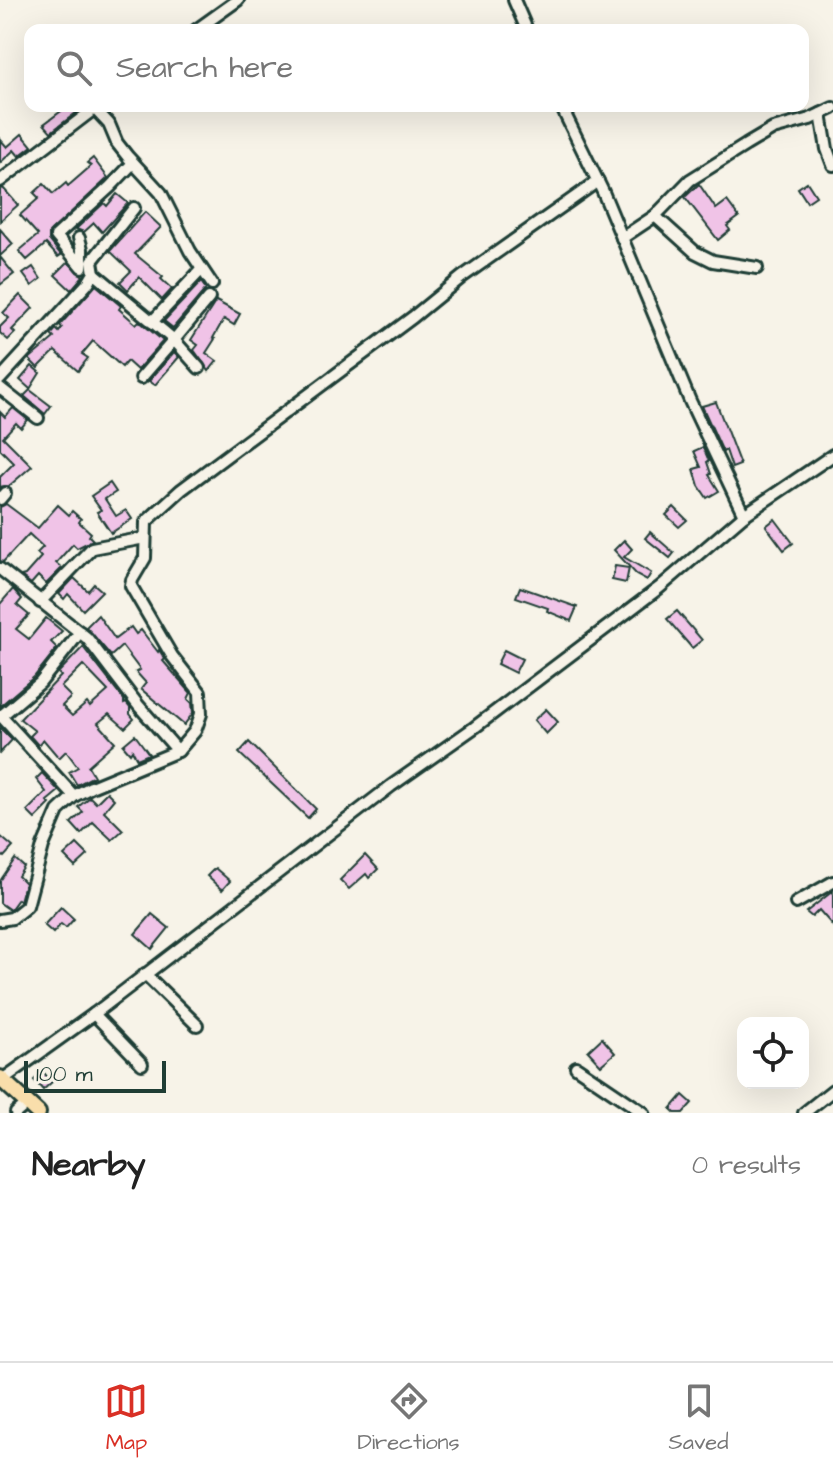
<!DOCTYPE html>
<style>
body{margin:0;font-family:"Architects Daughter",sans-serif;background:#f6f6f6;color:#222}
.controls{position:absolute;right:24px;bottom:24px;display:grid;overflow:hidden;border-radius:16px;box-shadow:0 8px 32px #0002}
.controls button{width:72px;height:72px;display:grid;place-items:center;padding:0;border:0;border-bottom:2px solid #e0e0e0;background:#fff;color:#222;font:40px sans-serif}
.scale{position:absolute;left:24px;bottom:20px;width:142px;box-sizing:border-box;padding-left:8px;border:4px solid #1f3d34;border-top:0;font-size:22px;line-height:28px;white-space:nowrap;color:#1f3d34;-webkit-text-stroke:6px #f7f3e8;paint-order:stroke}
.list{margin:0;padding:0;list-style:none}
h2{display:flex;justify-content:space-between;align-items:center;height:104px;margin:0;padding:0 32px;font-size:34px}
h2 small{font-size:26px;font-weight:400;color:#767676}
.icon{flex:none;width:44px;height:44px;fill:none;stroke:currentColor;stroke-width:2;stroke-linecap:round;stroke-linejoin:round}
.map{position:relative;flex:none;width:833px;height:1113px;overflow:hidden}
.search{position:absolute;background:#fff;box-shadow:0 8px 32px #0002;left:24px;right:24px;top:24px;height:88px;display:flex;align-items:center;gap:20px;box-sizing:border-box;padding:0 28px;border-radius:16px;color:#767676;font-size:30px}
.sheet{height:248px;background:#fff}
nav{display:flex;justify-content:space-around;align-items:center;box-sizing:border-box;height:112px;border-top:2px solid #e0e0e0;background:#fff;font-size:22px;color:#767676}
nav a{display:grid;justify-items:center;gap:4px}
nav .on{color:#d93025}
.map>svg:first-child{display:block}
.building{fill:#f0c3e7;stroke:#1f3d34;stroke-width:2;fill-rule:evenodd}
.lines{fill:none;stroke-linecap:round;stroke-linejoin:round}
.minor-casing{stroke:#1f3d34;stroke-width:16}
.major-casing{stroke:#1f3d34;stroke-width:20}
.minor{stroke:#f7f3e8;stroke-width:10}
.major{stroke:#f9deab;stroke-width:14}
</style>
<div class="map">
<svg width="833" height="1113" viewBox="0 0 833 1113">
<rect width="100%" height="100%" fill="#f7f3e8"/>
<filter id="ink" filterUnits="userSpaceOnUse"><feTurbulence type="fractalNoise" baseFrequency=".0125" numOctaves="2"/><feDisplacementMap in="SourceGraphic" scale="16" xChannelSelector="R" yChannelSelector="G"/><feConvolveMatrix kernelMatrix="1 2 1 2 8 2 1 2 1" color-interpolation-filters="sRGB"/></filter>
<g filter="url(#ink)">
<g class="building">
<path d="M68 106H85L51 132 44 124Z"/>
<path d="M22 134 32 146 19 156 14 150 0 163V139L7 147Z"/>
<path d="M93 158 108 178 49 233V240L61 255 58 257 46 244 27 260 19 251 38 235 20 215 39 198 34 193 44 184 53 194 66 183 68 186 91 166 87 163Z"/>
<path d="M807 182 816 196 807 202 798 188Z"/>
<path d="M699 184 716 209 727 201 739 217 727 226 730 230 718 240 685 197Z"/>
<path d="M3 188 18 205 0 221V189Z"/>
<path d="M117 194 128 203 102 232 94 223 84 232 76 229 104 203 107 206Z"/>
<path d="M145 212 161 227 135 254 163 277 161 279 172 289 162 300 139 277 128 290 120 282 131 271 110 251Z"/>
<path d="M0 229 13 244 0 256Z"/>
<path d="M0 257 14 274 0 285Z"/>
<path d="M68 262 83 276 71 290 55 275Z"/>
<path d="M33 267 41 279 32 286 23 274Z"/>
<path d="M201 282 206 289 173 328 164 321Z"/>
<path d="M96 285 121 306 119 309 136 324 139 321 163 341 137 370 127 361 122 367 93 341 82 354 88 358 78 371 55 351 38 368 29 359 54 338 51 335 56 329 59 332 62 328 60 325Z"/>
<path d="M20 295 33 308 12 330 15 333 8 340 0 333V327L9 318 3 313Z"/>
<path d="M216 301 240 314 234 325 224 319 213 338 215 339 206 353 217 361 209 371 194 350 198 345 191 340Z"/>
<path d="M174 352 179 357 155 385 149 381Z"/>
<path d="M32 366 40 373 30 389 20 380Z"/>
<path d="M30 390 51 406 45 414 24 396Z"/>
<path d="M716 402 740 465 732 468 726 450 723 452 702 406Z"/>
<path d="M13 408 28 420 21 428 16 423 3 437 32 466 9 486 0 487V477L14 463 0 449V412L5 417Z"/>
<path d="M703 447 709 461 707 462 711 474 709 475 719 491 707 498 699 486 694 469 701 467 694 451Z"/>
<path d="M110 483 116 492 105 499 116 516 126 510 132 519 111 533 97 512 101 510 91 496Z"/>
<path d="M6 504 38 528 58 505 69 515 72 511 81 519 79 522 91 533 89 536 93 540 77 548 73 544 56 563 62 568 46 584 38 576 31 584 21 576 25 575 41 557 37 553 43 547 29 534 3 562 0 561V507Z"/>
<path d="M674 507 687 520 679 527 666 515Z"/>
<path d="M775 519 793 543 784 550 766 526Z"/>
<path d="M650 532 674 553 670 558 645 538Z"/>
<path d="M624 540 632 549 624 557 651 573 647 580 636 574 614 550Z"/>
<path d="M615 566 629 568 626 583 612 580Z"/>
<path d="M74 578 88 591 94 584 102 591 83 610 68 594 64 599 59 594Z"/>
<path d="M520 587 577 607 571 621 547 611 548 608 516 597Z"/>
<path d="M13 589 22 599 17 605 29 615 16 629 29 639 46 618 62 631 51 642 57 648 34 677 0 706V604Z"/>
<path d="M677 611 702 640 692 648 667 619Z"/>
<path d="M98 615 115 639 131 627 136 634 141 630 158 652 159 650 165 659 163 661 191 693 188 699 192 703 193 713 184 725 141 689 146 683 136 672 140 670 122 646 111 656 86 627Z"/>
<path d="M83 647 124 700V704L126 703 130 708V714L134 719 125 728 109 714 98 723 115 742 88 766 94 776 77 785 69 772 78 767 66 751 59 758 43 739 38 745 30 736 35 731 20 719 61 676 58 673ZM83 665 108 691 90 707 87 703 72 716 62 706 71 697 61 687Z"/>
<path d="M504 650 522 659 515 673 497 664Z"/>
<path d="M546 709 558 722 546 734 534 720Z"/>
<path d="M0 728 12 740 0 753Z"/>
<path d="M135 735 149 754 137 759 132 750 130 753 123 745Z"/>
<path d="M249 742 316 809 308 818 239 753Z"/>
<path d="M42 773 59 791 47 801 50 804 35 819 27 811 46 792 36 779Z"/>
<path d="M107 792 114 799 104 811 123 830 112 840 93 822 81 834 71 823 83 812 78 807 90 797 96 803Z"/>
<path d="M0 836 13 847 4 857 0 854Z"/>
<path d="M77 844 88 855 75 867 64 856Z"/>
<path d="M365 855 378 869 369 878 366 874 349 889 340 880Z"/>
<path d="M15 859 24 867 18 876 25 883 20 901 18 899 10 910 0 903V881Z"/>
<path d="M215 868 230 881 222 890 207 876Z"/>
<path d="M833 891V926L819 910 812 917 806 912Z"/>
<path d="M61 907 74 919 66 928 61 924 53 933 44 925Z"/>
<path d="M152 914 169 928 152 949 135 934Z"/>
<path d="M602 1038 615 1053 601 1065 588 1051Z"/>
<path d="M43 1072 52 1082 43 1090 34 1080Z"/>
<path d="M683 1095 692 1103 683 1113H675L671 1109Z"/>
</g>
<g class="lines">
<defs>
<g id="minor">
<path d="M514 0 527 30"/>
<path d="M196 30 238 0"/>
<path d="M561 106 603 192 690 401 744 515"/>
<path d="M95 109 109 124 117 143 128 157 161 193 190 251 212 284"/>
<path d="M821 114 827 149 833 165"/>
<path d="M0 181 98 106"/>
<path d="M655 216 695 252 713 261 757 268"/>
<path d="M79 238 82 249V267"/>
<path d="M622 238 655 216 690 180 746 145 773 129 810 119 833 108"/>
<path d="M81 266 56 236 110 187 133 163"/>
<path d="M94 273 174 340 209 298"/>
<path d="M152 322 201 270"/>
<path d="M141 378 174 340 199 368"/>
<path d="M0 379 88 283 94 273 92 261 134 208"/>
<path d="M0 388 38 418"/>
<path d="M0 499 5 493"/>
<path d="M0 569 87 638 138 705 178 751"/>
<path d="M40 602 92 548 145 538"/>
<path d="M0 715 74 796"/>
<path d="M0 717 40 683 80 632"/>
<path d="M796 903 833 882"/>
<path d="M0 920 12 918 27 906 43 846 58 811 74 796 91 787 178 751 195 731 201 714 200 692 172 656 131 586 132 580 145 558 146 522 181 490 413 317 462 277 598 181"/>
<path d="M145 974 197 1025"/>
<path d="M94 1014 142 1064"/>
<path d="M576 1067 644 1113"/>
<path d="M2 1080 94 1014 391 786 475 727 659 588 744 515 833 455"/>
<path d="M16 1113 28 1103"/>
<path d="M804 1113 833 1090"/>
</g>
<path id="major" d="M0 1078 38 1113"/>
</defs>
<use href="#minor" class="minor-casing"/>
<use href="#major" class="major-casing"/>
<use href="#minor" class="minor"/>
<use href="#major" class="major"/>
</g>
</g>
</svg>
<div class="controls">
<button><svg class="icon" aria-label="locate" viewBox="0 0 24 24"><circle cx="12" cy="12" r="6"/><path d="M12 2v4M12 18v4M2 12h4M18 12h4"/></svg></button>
</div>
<div class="scale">100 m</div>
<div class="search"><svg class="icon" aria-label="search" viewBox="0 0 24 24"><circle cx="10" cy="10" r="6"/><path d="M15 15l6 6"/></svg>Search here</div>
</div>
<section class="sheet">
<h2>Nearby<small>0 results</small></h2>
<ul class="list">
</ul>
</section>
<nav>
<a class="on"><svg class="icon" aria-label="map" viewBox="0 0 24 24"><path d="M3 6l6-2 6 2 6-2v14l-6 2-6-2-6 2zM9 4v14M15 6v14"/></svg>Map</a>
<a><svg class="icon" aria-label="directions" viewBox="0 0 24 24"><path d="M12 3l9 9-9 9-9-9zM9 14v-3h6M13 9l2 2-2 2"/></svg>Directions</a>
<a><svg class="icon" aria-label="saved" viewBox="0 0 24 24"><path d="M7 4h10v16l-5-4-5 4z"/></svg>Saved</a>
</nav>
